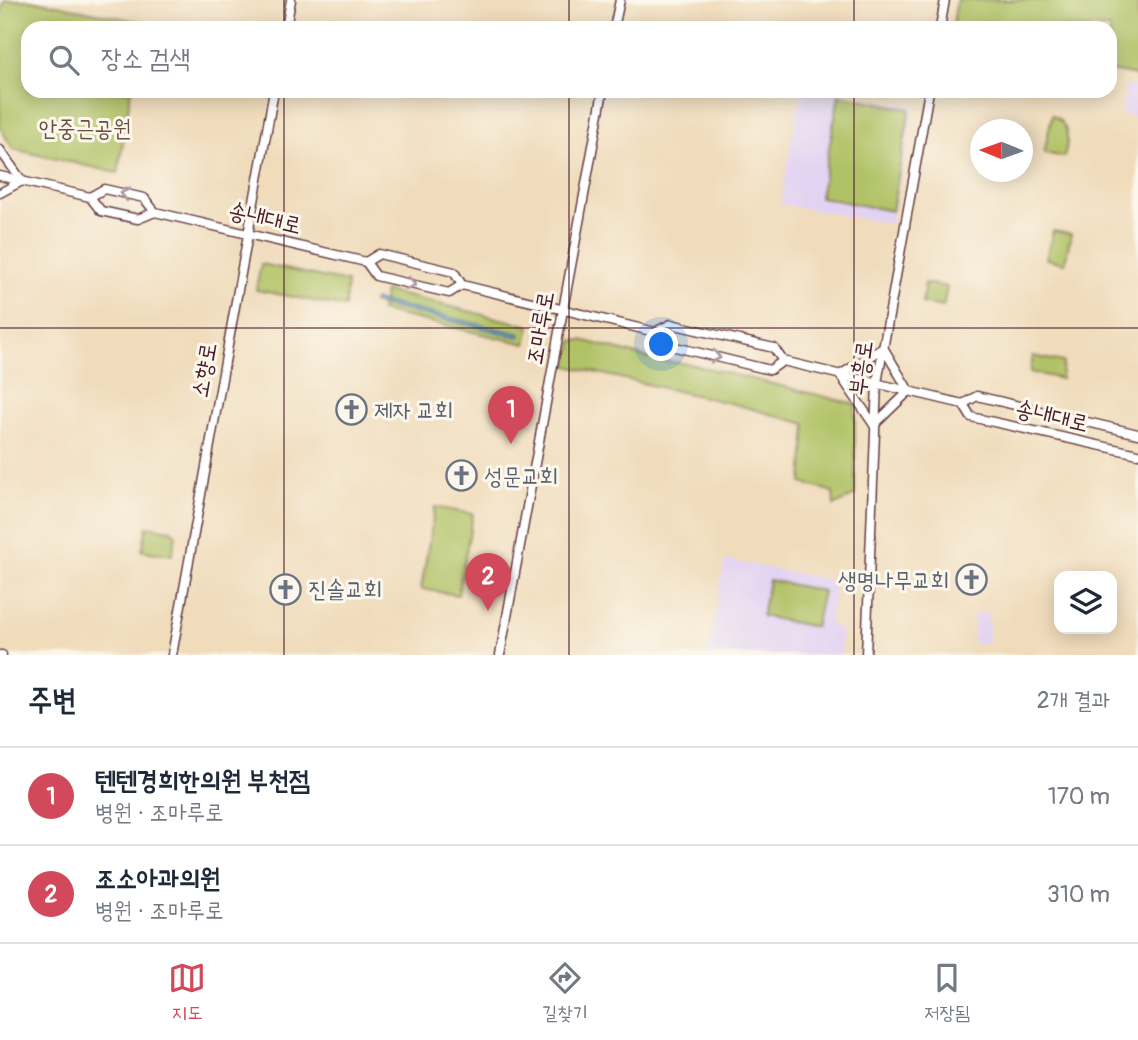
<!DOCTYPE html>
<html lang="ko">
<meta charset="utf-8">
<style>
body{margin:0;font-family:Pangolin,"Poor Story",sans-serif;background:#f2f2f3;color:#1f2937}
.controls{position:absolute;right:21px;bottom:21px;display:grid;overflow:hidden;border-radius:14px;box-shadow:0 4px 18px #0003}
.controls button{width:63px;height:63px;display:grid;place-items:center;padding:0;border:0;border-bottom:2px solid #e0e1e3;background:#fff;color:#1f2937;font:35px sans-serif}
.compass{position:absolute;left:970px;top:119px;width:63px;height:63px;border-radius:50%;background:#fff;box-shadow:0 4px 18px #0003;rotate:271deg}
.you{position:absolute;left:662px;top:345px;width:24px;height:24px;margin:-18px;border:5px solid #fff;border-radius:50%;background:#1a73e8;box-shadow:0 0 0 10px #1a73e833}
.badge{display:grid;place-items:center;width:46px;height:46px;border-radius:50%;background:#d1495b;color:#fff;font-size:23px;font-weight:700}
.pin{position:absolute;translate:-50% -58px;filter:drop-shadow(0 2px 4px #0008)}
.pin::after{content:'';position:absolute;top:37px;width:24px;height:21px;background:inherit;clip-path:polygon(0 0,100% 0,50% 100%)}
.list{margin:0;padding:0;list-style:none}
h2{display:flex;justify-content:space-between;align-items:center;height:91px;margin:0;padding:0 28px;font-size:30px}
h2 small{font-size:23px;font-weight:400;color:#747a83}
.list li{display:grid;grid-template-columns:46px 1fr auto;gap:21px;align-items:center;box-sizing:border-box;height:98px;padding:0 28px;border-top:2px solid #e0e1e3}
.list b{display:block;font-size:26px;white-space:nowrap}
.list p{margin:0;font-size:23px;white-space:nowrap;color:#747a83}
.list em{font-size:23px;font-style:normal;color:#747a83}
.icon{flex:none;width:38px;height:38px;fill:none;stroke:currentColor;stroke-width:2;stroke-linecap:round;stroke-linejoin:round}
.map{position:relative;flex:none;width:1138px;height:655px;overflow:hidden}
.search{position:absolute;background:#fff;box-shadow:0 4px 18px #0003;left:21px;right:21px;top:21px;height:77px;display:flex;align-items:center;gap:18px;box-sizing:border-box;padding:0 24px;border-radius:21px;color:#747a83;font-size:26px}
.sheet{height:287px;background:#fff}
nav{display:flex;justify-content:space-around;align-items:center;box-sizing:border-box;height:98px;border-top:2px solid #e0e1e3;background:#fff;font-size:19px;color:#747a83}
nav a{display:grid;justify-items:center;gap:4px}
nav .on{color:#d1495b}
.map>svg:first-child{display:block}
.built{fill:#e3d3f2}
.green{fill:#b1c266;stroke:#7e7048;stroke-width:2}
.water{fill:#64bae0;stroke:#576c86;stroke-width:2}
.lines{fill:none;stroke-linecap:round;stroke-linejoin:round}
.tertiary-casing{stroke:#633b41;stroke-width:11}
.tertiary{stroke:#fff;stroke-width:8}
.oneway{stroke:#ae9aa0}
.grid{fill:none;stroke:#4a1f2b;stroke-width:2;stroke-opacity:0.55}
.labels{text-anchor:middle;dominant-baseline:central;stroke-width:6;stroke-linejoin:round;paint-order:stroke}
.park-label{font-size:23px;fill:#69503d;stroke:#fbf7ec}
.street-label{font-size:23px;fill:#4a1f2b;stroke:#fbf7ec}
.worship-label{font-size:23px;fill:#5b616d;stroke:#fbf7ec;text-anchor:start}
</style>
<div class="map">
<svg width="1138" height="655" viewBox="0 0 1138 655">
<rect width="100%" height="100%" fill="#fbf7ec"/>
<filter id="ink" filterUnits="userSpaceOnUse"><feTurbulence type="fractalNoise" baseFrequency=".0143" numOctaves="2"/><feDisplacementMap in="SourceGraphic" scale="14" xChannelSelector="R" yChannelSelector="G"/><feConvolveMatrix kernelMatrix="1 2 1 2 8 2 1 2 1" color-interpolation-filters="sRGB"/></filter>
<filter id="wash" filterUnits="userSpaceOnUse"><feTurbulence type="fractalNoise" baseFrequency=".00686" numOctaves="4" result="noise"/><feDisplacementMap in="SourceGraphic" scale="28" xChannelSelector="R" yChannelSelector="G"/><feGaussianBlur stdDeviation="1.57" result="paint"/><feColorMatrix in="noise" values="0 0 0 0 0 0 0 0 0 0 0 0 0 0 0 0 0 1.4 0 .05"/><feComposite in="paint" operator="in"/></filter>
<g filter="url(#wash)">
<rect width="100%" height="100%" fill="#f0dcbb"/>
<g class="built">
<path d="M1126 85 1138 87V122L1136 117 1121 114Z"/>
<path d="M801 91H827L914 107 891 224 780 204Z"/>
<path d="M728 560 831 580 830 586 835 587 830 621 834 627 841 629V655H708L724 562Z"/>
<path d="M974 613H989L988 643H973Z"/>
</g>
<g class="green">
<path d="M5 0H31L142 22 141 28H28V91H131L118 173 13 149 0 127V16Z"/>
<path d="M957 0H1138V76L1110 71V28H952Z"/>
<path d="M839 95 910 109 892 211 820 197Z"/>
<path d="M1052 115C1070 124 1069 140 1064 157L1044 153Z"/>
<path d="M1053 231 1071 234 1065 263 1046 259Z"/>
<path d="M261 264 347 282 345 307 256 290Z"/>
<path d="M925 283 947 287 943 307 922 303Z"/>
<path d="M385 291 530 326 526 344 381 311Z"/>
<path d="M582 340 660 361 690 364 855 404V495L834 506 833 492 802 483 806 424 738 405 567 366 573 341Z"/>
<path d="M1033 356 1063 362 1061 379 1030 372Z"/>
<path d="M435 507 473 514 458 595 421 589Z"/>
<path d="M147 526 171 530 176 535 172 555 142 551Z"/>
<path d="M769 580 823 591 815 627 762 616Z"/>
</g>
<path class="water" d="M374 300 521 334 520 337 373 303Z"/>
</g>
<g filter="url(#ink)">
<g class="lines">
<defs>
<g id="tertiary">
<path d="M286 28 291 0"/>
<path d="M614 28 620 0"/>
<path d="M940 28 945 0"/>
<path d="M0 150 22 181"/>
<path d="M0 176 90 197 101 211 138 219 155 212 366 262 379 254 454 272 462 285 655 332 667 345 770 370 783 361"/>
<path d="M0 193 22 181"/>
<path d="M90 197 104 189 144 198 155 212"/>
<path d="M366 262 376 276 449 293 462 285"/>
<path d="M655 332 671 324 774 348 783 361 963 404 971 417 1138 454"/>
<path d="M884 349 909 391"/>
<path d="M963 404 977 396 1138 434"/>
<path d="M874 425 840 375 883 348"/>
<path d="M874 425 909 391"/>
<path d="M0 655H2"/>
<path d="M172 655 274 91"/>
<path d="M500 655 603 91"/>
<path d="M866 655 877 383 929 91"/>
</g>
</defs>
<use href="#tertiary" class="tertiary-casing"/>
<use href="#tertiary" class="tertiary"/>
</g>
<defs><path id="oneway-chevron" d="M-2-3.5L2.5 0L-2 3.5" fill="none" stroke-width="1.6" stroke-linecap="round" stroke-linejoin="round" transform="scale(1.75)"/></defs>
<g class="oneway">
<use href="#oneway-chevron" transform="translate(125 194) rotate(-167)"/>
<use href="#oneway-chevron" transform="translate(411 284) rotate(13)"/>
<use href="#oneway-chevron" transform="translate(716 357) rotate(13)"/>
</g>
</g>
<path class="grid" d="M284 0V28M569 0V28M854 0V28M284 91V655M569 91V655M854 91V655M0 328H1138"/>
<defs>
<symbol id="church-ring" viewBox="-11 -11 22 22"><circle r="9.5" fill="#fbf7ec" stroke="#6b7280" stroke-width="1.5"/><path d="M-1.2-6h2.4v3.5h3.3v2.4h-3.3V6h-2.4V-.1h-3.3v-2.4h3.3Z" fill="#6b7280"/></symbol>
</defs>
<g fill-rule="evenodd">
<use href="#church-ring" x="334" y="392" width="35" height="35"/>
<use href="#church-ring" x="444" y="458" width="35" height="35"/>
<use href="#church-ring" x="954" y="562" width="35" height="35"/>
<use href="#church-ring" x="268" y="572" width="35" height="35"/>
</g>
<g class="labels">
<g class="park-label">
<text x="85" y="128">안중근공원</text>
</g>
<g class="street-label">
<text transform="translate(265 218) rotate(13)">송내대로</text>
<text transform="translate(540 328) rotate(-80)">조마루로</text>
<text transform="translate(861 368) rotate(-82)">부흥로</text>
<text transform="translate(204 370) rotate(-80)">소향로</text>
<text transform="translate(1052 416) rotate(13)">송내대로</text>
</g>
<g class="worship-label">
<text x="374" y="410">제자 교회</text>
<text x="484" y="476">성문교회</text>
<text x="949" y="580" text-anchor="end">생명나무교회</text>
<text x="308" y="589">진솔교회</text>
</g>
</g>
</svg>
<div class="controls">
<button><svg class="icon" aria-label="layers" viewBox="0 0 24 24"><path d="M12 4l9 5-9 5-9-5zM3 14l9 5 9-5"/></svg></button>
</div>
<svg class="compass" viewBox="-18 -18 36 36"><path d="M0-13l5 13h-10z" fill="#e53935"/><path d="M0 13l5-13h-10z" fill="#747a83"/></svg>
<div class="you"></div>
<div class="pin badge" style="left:511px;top:444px">1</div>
<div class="pin badge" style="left:488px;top:611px">2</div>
<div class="search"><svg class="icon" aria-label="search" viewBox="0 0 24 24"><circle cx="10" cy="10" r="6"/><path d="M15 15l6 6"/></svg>장소 검색</div>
</div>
<section class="sheet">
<h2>주변<small>2개 결과</small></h2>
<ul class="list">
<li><span class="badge">1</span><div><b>텐텐경희한의원 부천점</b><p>병원 · 조마루로</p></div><em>170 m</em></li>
<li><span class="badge">2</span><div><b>조소아과의원</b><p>병원 · 조마루로</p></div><em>310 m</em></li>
</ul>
</section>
<nav>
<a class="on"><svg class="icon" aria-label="map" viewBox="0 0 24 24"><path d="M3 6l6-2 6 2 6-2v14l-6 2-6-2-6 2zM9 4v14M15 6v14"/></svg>지도</a>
<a><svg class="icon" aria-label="directions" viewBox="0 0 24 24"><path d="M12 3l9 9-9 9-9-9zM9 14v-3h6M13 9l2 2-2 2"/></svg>길찾기</a>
<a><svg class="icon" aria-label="saved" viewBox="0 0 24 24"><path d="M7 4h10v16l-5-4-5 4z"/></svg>저장됨</a>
</nav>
